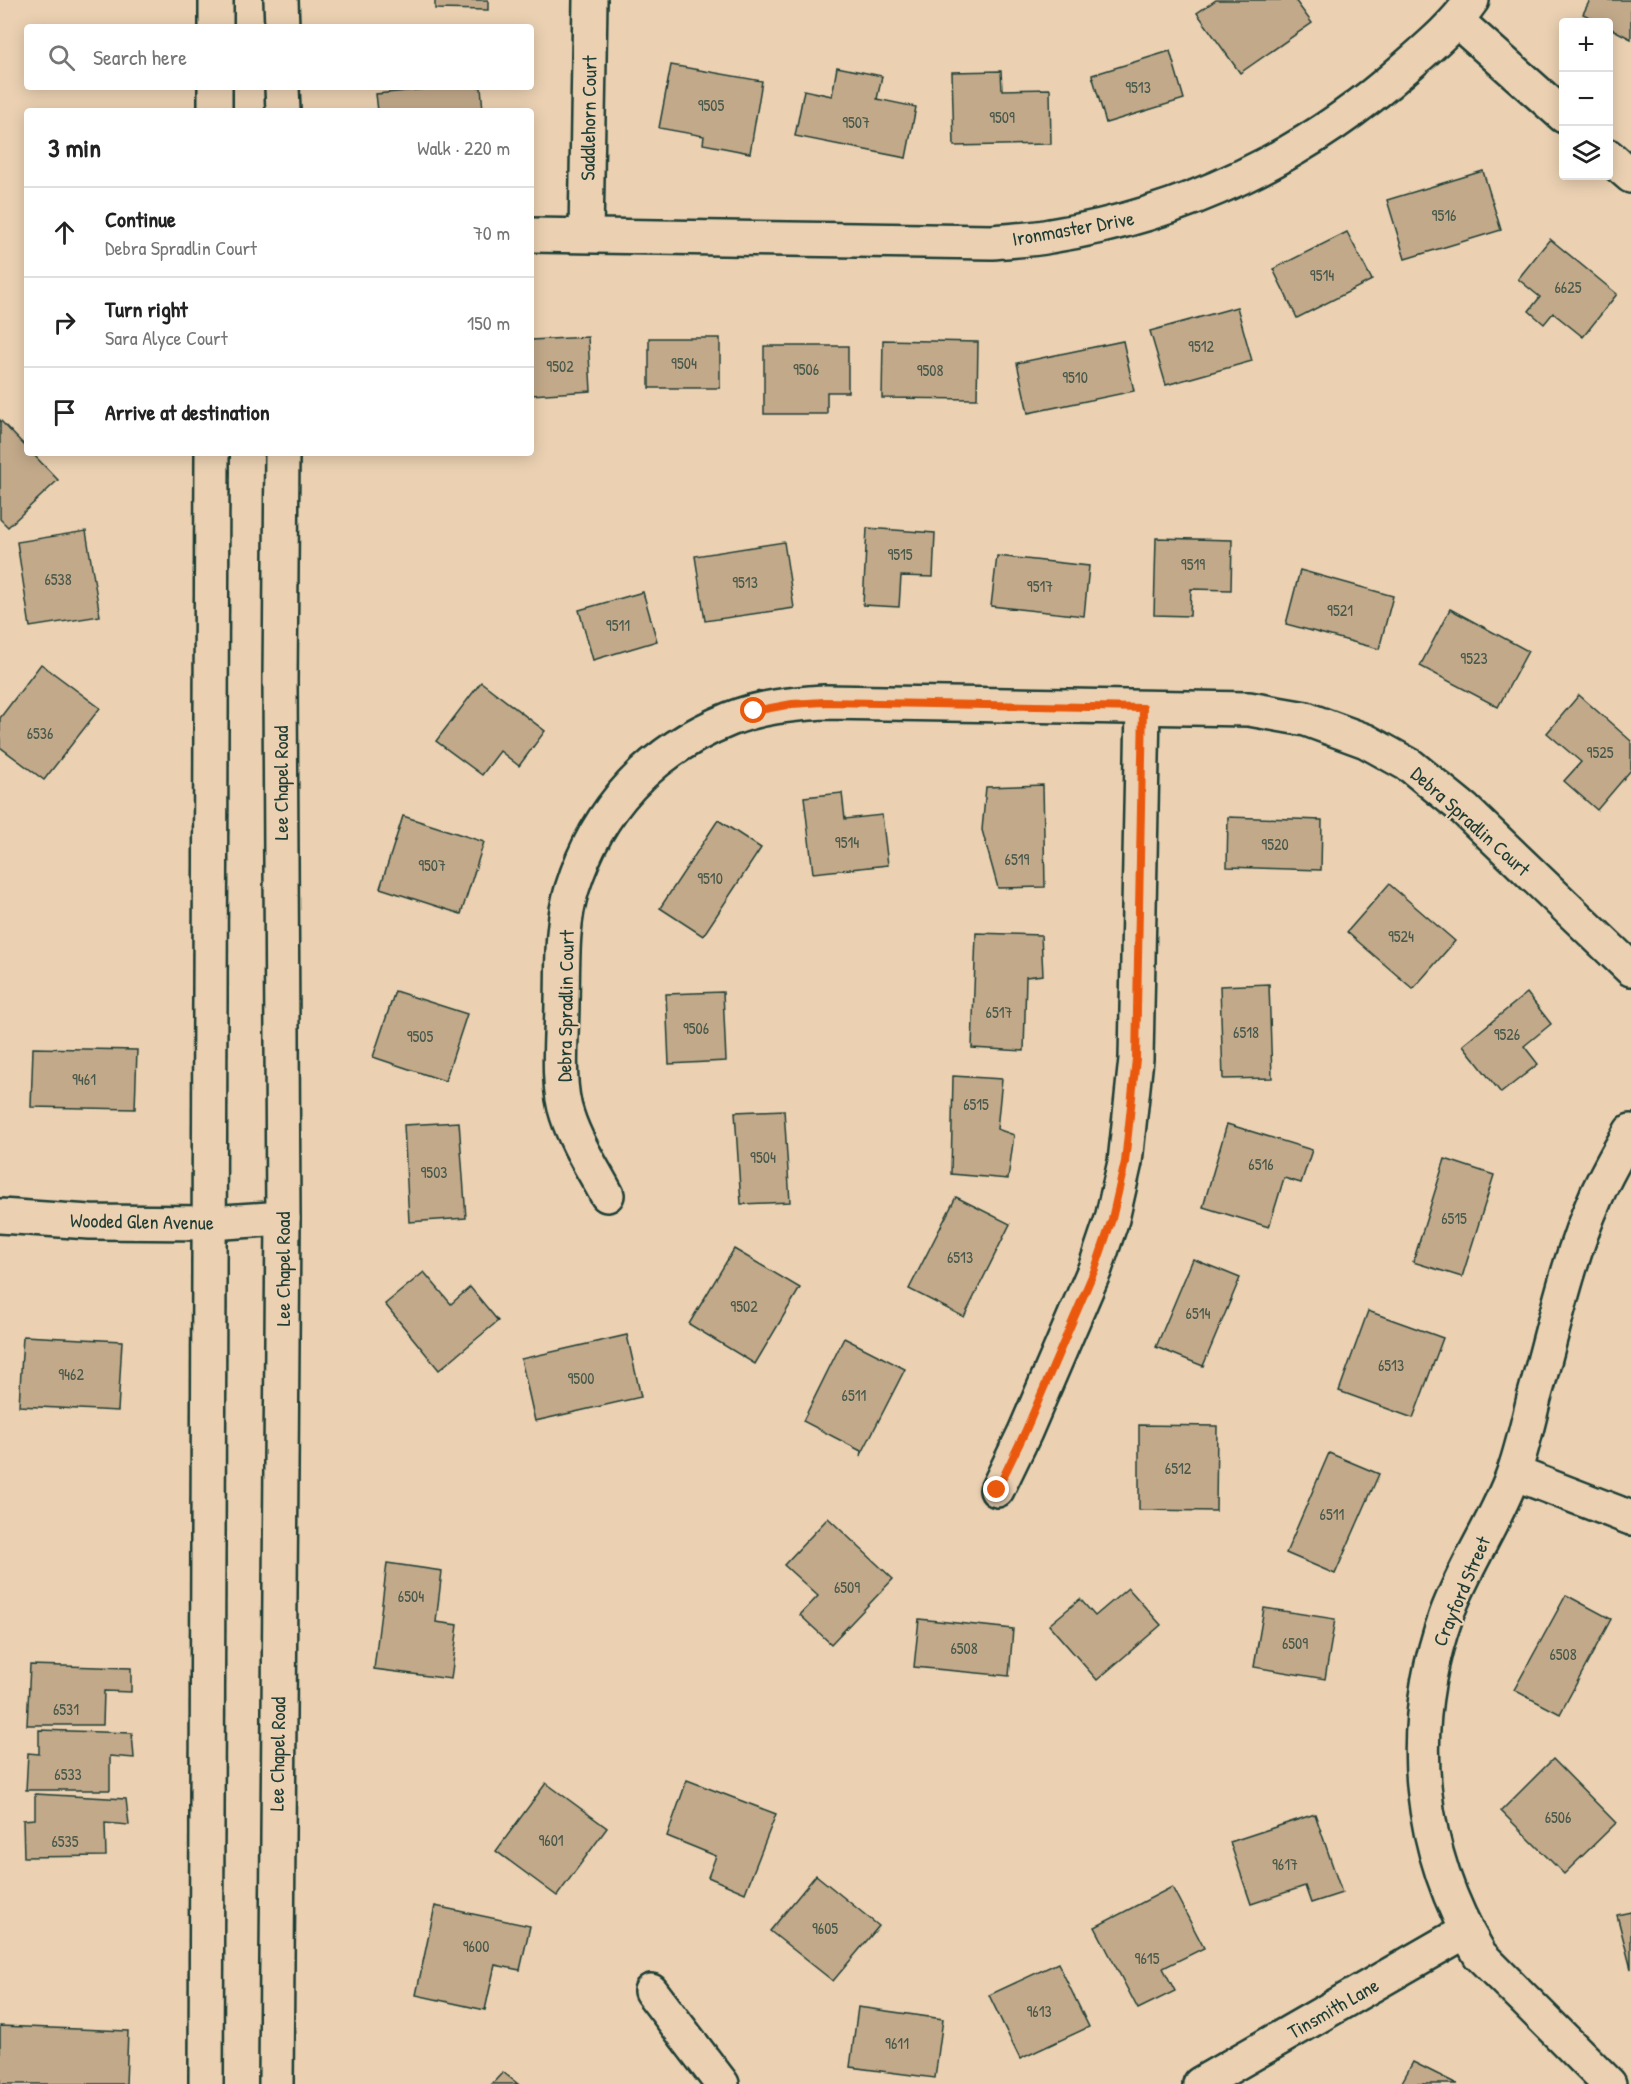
<!DOCTYPE html>
<meta charset="utf-8">
<style>
body{margin:0;font-family:"Patrick Hand",sans-serif;background:#f6f6f6;color:#222}
.controls{position:absolute;right:18px;top:18px;display:grid;overflow:hidden;border-radius:6px;box-shadow:0 3px 15px #0003}
.controls button{width:54px;height:54px;display:grid;place-items:center;padding:0;border:0;border-bottom:2px solid #e0e0e0;background:#fff;color:#222;font:30px sans-serif}
.stop{position:absolute;width:18px;height:18px;margin:-14px;border:4px solid #ea580c;border-radius:50%;background:#fff}
.stop.end{background:#ea580c;border-color:#fff;box-shadow:0 2px 6px #0008}
.list{margin:0;padding:0;list-style:none}
h2{display:flex;justify-content:space-between;align-items:center;height:78px;margin:0;padding:0 24px;font-size:26px}
h2 small{font-size:20px;font-weight:400;color:#767676}
.list li{display:grid;grid-template-columns:39px 1fr auto;gap:18px;align-items:center;box-sizing:border-box;height:90px;padding:0 24px;border-top:2px solid #e0e0e0}
.list b{display:block;font-size:22px;white-space:nowrap}
.list p{margin:0;font-size:20px;white-space:nowrap;color:#767676}
.list em{font-size:20px;font-style:normal;color:#767676}
.icon{flex:none;width:33px;height:33px;fill:none;stroke:currentColor;stroke-width:2;stroke-linecap:round;stroke-linejoin:round}
.map{position:relative;flex:none;width:1631px;height:2084px;overflow:hidden}
.search{position:absolute;background:#fff;box-shadow:0 3px 15px #0003;left:24px;top:24px;width:510px;height:66px;display:flex;align-items:center;gap:15px;box-sizing:border-box;padding:0 21px;border-radius:6px;color:#767676;font-size:22px}
.panel{position:absolute;background:#fff;box-shadow:0 3px 15px #0003;left:24px;top:108px;width:510px;height:348px;border-radius:6px}
.map>svg:first-child{display:block}
.building{fill:#c2a98a;stroke:#1f3d34;stroke-width:1.5}
.lines{fill:none;stroke-linecap:round;stroke-linejoin:round}
.minor-casing{stroke:#1f3d34;stroke-width:38}
.major-casing{stroke:#1f3d34;stroke-width:38}
.minor{stroke:#ebd1b2;stroke-width:33}
.major{stroke:#ebd1b2;stroke-width:33}
.route{stroke:#ea580c;stroke-width:8}
.labels{text-anchor:middle;dominant-baseline:central;stroke-width:4.5;stroke-linejoin:round;paint-order:stroke}
.number-label{font-size:16px;fill:#48584a}
.street-label{font-size:20px;fill:#1f3d34;stroke:#ebd1b2}
</style>
<div class="map">
<svg width="1631" height="2084" viewBox="0 0 1631 2084">
<rect width="100%" height="100%" fill="#ebd1b2"/>
<filter id="ink" filterUnits="userSpaceOnUse"><feTurbulence type="fractalNoise" baseFrequency=".0167" numOctaves="2"/><feDisplacementMap in="SourceGraphic" scale="12" xChannelSelector="R" yChannelSelector="G"/><feConvolveMatrix kernelMatrix="1 2 1 2 8 2 1 2 1" color-interpolation-filters="sRGB"/></filter>
<g filter="url(#ink)">
<g class="building">
<path d="M435 0H488V10L435 9Z"/>
<path d="M1216 0H1295L1312 23 1240 73 1197 13Z"/>
<path d="M1590 0H1631V39L1608 27V22H1600L1583 14Z"/>
<path d="M1170 51 1184 99 1106 123 1092 75Z"/>
<path d="M671 65 762 81 750 153 703 144 704 136 659 128Z"/>
<path d="M837 67 882 76 877 99 916 107 906 158 795 136 804 90 832 96Z"/>
<path d="M1001 71 1002 90 1050 89 1051 144 954 146 952 72Z"/>
<path d="M448 87H481L483 111H378L376 94Z"/>
<path d="M1483 171 1501 230 1405 259 1387 200Z"/>
<path d="M1347 232 1372 280 1297 318 1273 269Z"/>
<path d="M1550 239 1617 294 1583 337 1553 313 1544 324 1529 311 1540 297 1518 279Z"/>
<path d="M1237 307 1252 361 1166 385 1150 331Z"/>
<path d="M588 337 591 391 531 395V340Z"/>
<rect x="649" y="338" width="71" height="50"/>
<path d="M883 340 978 342 977 399 882 398Z"/>
<path d="M1123 341 1134 391 1028 413 1017 363Z"/>
<path d="M764 346H848V392H827V414H764Z"/>
<path d="M0 420 27 448V453H32L58 480 8 527 0 519Z"/>
<path d="M867 528 935 533 933 577 901 576 899 607 863 605Z"/>
<path d="M86 531 100 616 30 627 17 542Z"/>
<path d="M1156 538 1232 540 1231 590 1191 589 1190 616 1154 615Z"/>
<path d="M784 542 794 608 705 621 695 556Z"/>
<path d="M997 556 1089 566 1084 616 991 606Z"/>
<path d="M1300 570 1393 596 1379 649 1286 624Z"/>
<path d="M643 592 657 641 593 660 579 610Z"/>
<path d="M1450 609 1528 651 1498 707 1420 666Z"/>
<path d="M41 664 100 708 44 780 0 747V718Z"/>
<path d="M481 682 545 731 519 766 500 751 482 775 436 741Z"/>
<path d="M1579 695 1631 741V770L1597 810 1564 781 1581 762 1547 733Z"/>
<path d="M1043 785 1045 887 998 888 982 830 986 787Z"/>
<path d="M842 793 845 819 882 815 888 865 813 873 804 797Z"/>
<path d="M403 816 484 842 461 914 380 888Z"/>
<path d="M1228 817 1322 820 1321 870 1227 867Z"/>
<path d="M718 820 761 848 703 936 660 908Z"/>
<path d="M1389 884 1455 941 1413 989 1347 932Z"/>
<path d="M976 933 1041 935 1043 975 1026 977 1024 1051 972 1048Z"/>
<path d="M1269 984 1272 1078 1223 1079 1220 986Z"/>
<path d="M395 991 467 1014 445 1081 373 1057Z"/>
<path d="M723 992 726 1061 669 1064 666 994Z"/>
<path d="M1527 993 1551 1024 1524 1046 1538 1064 1501 1093 1463 1045Z"/>
<path d="M33 1048 137 1050 135 1109 31 1107Z"/>
<path d="M953 1076 1002 1079 997 1129 1014 1135 1008 1179 951 1174Z"/>
<path d="M784 1110 790 1202 741 1204 735 1112Z"/>
<path d="M459 1122 466 1218 409 1222 404 1125Z"/>
<path d="M1227 1124 1312 1150 1301 1183 1284 1178 1269 1227 1203 1207Z"/>
<path d="M1445 1159 1494 1175 1462 1277 1413 1262Z"/>
<path d="M956 1197 1010 1224 964 1317 909 1289Z"/>
<path d="M734 1249 800 1288 755 1364 689 1324Z"/>
<path d="M1193 1259 1240 1278 1203 1366 1156 1347Z"/>
<path d="M424 1272 451 1304 470 1287 498 1321 439 1370 385 1304Z"/>
<path d="M1368 1311 1443 1338 1413 1418 1339 1391Z"/>
<path d="M627 1335 641 1397 535 1421 521 1359Z"/>
<path d="M23 1336 122 1341 118 1411 19 1406Z"/>
<path d="M844 1338 905 1369 860 1457 861 1451 803 1421Z"/>
<path d="M1139 1425 1217 1426 1216 1511 1139 1510Z"/>
<path d="M1329 1453 1379 1474 1335 1574 1286 1553Z"/>
<path d="M828 1518 893 1579 831 1644 800 1615 818 1596 784 1565Z"/>
<path d="M387 1563 442 1571 436 1622 458 1625 451 1679 374 1669Z"/>
<path d="M1128 1588 1161 1625 1097 1680 1049 1625 1080 1599 1095 1616Z"/>
<path d="M1566 1595 1611 1619 1560 1714 1514 1690Z"/>
<path d="M1264 1608 1335 1619 1325 1679 1254 1667Z"/>
<path d="M919 1619 1013 1629 1009 1676 914 1667Z"/>
<path d="M30 1665 131 1668V1692L104 1691 103 1725H27Z"/>
<path d="M39 1730 132 1733 134 1758 110 1756V1790H26L28 1753 39 1754Z"/>
<path d="M1553 1759 1616 1823 1564 1874 1501 1811Z"/>
<path d="M687 1780 776 1814 745 1893 708 1877 716 1856 667 1836Z"/>
<path d="M546 1783 607 1828 557 1896 496 1851Z"/>
<path d="M35 1794 126 1799 129 1825 105 1823 106 1856 24 1857 23 1820 35 1819Z"/>
<path d="M1315 1814 1342 1893 1311 1903 1305 1886 1251 1904 1230 1842Z"/>
<path d="M816 1875 879 1926 833 1981 770 1931Z"/>
<path d="M1172 1887 1204 1948 1163 1968 1175 1991 1138 2009 1095 1927Z"/>
<path d="M435 1906 530 1926 520 1970 495 1965 485 2010 416 1995Z"/>
<path d="M1631 1912V1969L1617 1915Z"/>
<path d="M1058 1963 1089 2027 1020 2059 989 1995Z"/>
<path d="M858 2007 943 2019 935 2078 850 2067Z"/>
<path d="M0 2026 128 2031 126 2084H0Z"/>
<path d="M1413 2062 1457 2084H1401Z"/>
<path d="M503 2072 518 2084H492Z"/>
</g>
<g class="lines">
<defs>
<g id="minor">
<path d="M1457 21 1564 116"/>
<path d="M1608 156 1631 176"/>
<path d="M531 235 992 242C1011 240 1031 240 1050 236 1184 215 1305 157 1406 67 1430 46 1454 26 1472 0"/>
<path d="M586 235 590 0"/>
<path d="M607 1195C593 1169 576 1143 567 1115 556 1083 562 1035 562 1002 563 964 561 925 572 889 597 808 652 750 730 719 760 707 792 704 824 702L1249 709 1306 719 1366 741 1411 766 1464 809 1631 969"/>
<path d="M0 1216 90 1222 210 1223 283 1218"/>
<path d="M1514 1473 1631 1518"/>
<path d="M997 1490 1025 1432 1095 1269 1112 1219 1125 1162 1136 1059 1143 708"/>
<path d="M651 1991 722 2084"/>
<path d="M1200 2084 1466 1931"/>
<path d="M1609 2084 1480 1955C1418 1850 1405 1731 1446 1616 1464 1566 1496 1522 1514 1472 1522 1449 1528 1423 1534 1398 1553 1332 1567 1262 1595 1199 1605 1176 1618 1153 1631 1131"/>
</g>
<g id="major">
<path d="M281 0 282 27"/>
<path d="M216 27V0"/>
<path d="M282 87 283 111"/>
<path d="M215 111V87"/>
<path d="M206 2084 212 453"/>
<path d="M276 2084 283 1218 280 680 282 453"/>
</g>
</defs>
<use href="#minor" class="minor-casing"/>
<use href="#major" class="major-casing"/>
<use href="#minor" class="minor"/>
<use href="#major" class="major"/>
</g>
</g>
<g class="lines" filter="url(#ink)">
<path class="route" d="M754 711 792 704 824 702 1143 708 1136 1059 1125 1162 1112 1219 1095 1269 1025 1432 997 1490"/>
</g>
<g class="labels">
<g class="number-label">
<text x="1138" y="87">9513</text>
<text x="711" y="105">9505</text>
<text x="1002" y="117">9509</text>
<text x="856" y="122">9507</text>
<text x="1444" y="215">9516</text>
<text x="1322" y="275">9514</text>
<text x="1568" y="287">6625</text>
<text x="1201" y="346">9512</text>
<text x="684" y="363">9504</text>
<text x="560" y="366">9502</text>
<text x="806" y="369">9506</text>
<text x="930" y="370">9508</text>
<text x="1075" y="377">9510</text>
<text x="900" y="554">9515</text>
<text x="1193" y="564">9519</text>
<text x="58" y="579">6538</text>
<text x="745" y="582">9513</text>
<text x="1040" y="586">9517</text>
<text x="1340" y="610">9521</text>
<text x="618" y="625">9511</text>
<text x="1474" y="658">9523</text>
<text x="40" y="733">6536</text>
<text x="1600" y="752">9525</text>
<text x="847" y="842">9514</text>
<text x="1275" y="844">9520</text>
<text x="1017" y="859">6519</text>
<text x="432" y="865">9507</text>
<text x="710" y="878">9510</text>
<text x="1401" y="936">9524</text>
<text x="999" y="1012">6517</text>
<text x="696" y="1028">9506</text>
<text x="1246" y="1032">6518</text>
<text x="1507" y="1034">9526</text>
<text x="420" y="1036">9505</text>
<text x="84" y="1079">9461</text>
<text x="976" y="1104">6515</text>
<text x="763" y="1157">9504</text>
<text x="1261" y="1164">6516</text>
<text x="434" y="1172">9503</text>
<text x="1454" y="1218">6515</text>
<text x="960" y="1257">6513</text>
<text x="744" y="1306">9502</text>
<text x="1198" y="1313">6514</text>
<text x="1391" y="1365">6513</text>
<text x="71" y="1374">9462</text>
<text x="581" y="1378">9500</text>
<text x="854" y="1395">6511</text>
<text x="1178" y="1468">6512</text>
<text x="1332" y="1514">6511</text>
<text x="847" y="1587">6509</text>
<text x="411" y="1596">6504</text>
<text x="1295" y="1643">6509</text>
<text x="964" y="1648">6508</text>
<text x="1563" y="1654">6508</text>
<text x="66" y="1709">6531</text>
<text x="68" y="1774">6533</text>
<text x="1558" y="1817">6506</text>
<text x="551" y="1840">9601</text>
<text x="65" y="1841">6535</text>
<text x="1285" y="1864">9617</text>
<text x="825" y="1928">9605</text>
<text x="476" y="1946">9600</text>
<text x="1147" y="1958">9615</text>
<text x="1039" y="2011">9613</text>
<text x="897" y="2043">9611</text>
</g>
<g class="street-label">
<text transform="translate(588 118) rotate(-89)">Saddlehorn Court</text>
<text transform="translate(1073 228) rotate(-10)">Ironmaster Drive</text>
<text transform="translate(280 783) rotate(-90)">Lee Chapel Road</text>
<text transform="translate(1471 821) rotate(42)">Debra Spradlin Court</text>
<text transform="translate(565 1006) rotate(-89)">Debra Spradlin Court</text>
<text transform="translate(142 1221) rotate(1)">Wooded Glen Avenue</text>
<text transform="translate(282 1269) rotate(-90)">Lee Chapel Road</text>
<text transform="translate(1461 1591) rotate(-67)">Crayford Street</text>
<text transform="translate(277 1754) rotate(-89)">Lee Chapel Road</text>
<text transform="translate(1333 2008) rotate(-30)">Tinsmith Lane</text>
</g>
</g>
</svg>
<div class="controls">
<button>+</button>
<button>−</button>
<button><svg class="icon" aria-label="layers" viewBox="0 0 24 24"><path d="M12 4l9 5-9 5-9-5zM3 14l9 5 9-5"/></svg></button>
</div>
<div class="stop" style="left:754px;top:711px"></div>
<div class="stop end" style="left:997px;top:1490px"></div>
<div class="search"><svg class="icon" aria-label="search" viewBox="0 0 24 24"><circle cx="10" cy="10" r="6"/><path d="M15 15l6 6"/></svg>Search here</div>
<section class="panel">
<h2>3 min<small>Walk · 220 m</small></h2>
<ul class="list">
<li><svg class="icon" aria-label="ahead" viewBox="0 0 24 24"><path d="M12 20V5M6 11l6-6 6 6"/></svg><div><b>Continue</b><p>Debra Spradlin Court</p></div><em>70 m</em></li>
<li><svg class="icon" aria-label="right" viewBox="0 0 24 24"><path d="M7 20v-9h11M14 6l5 5-5 5"/></svg><div><b>Turn right</b><p>Sara Alyce Court</p></div><em>150 m</em></li>
<li><svg class="icon" aria-label="arrive" viewBox="0 0 24 24"><path d="M6 21V4h12l-3 4 3 4H6"/></svg><div><b>Arrive at destination</b></div></li>
</ul>
</section>
</div>
